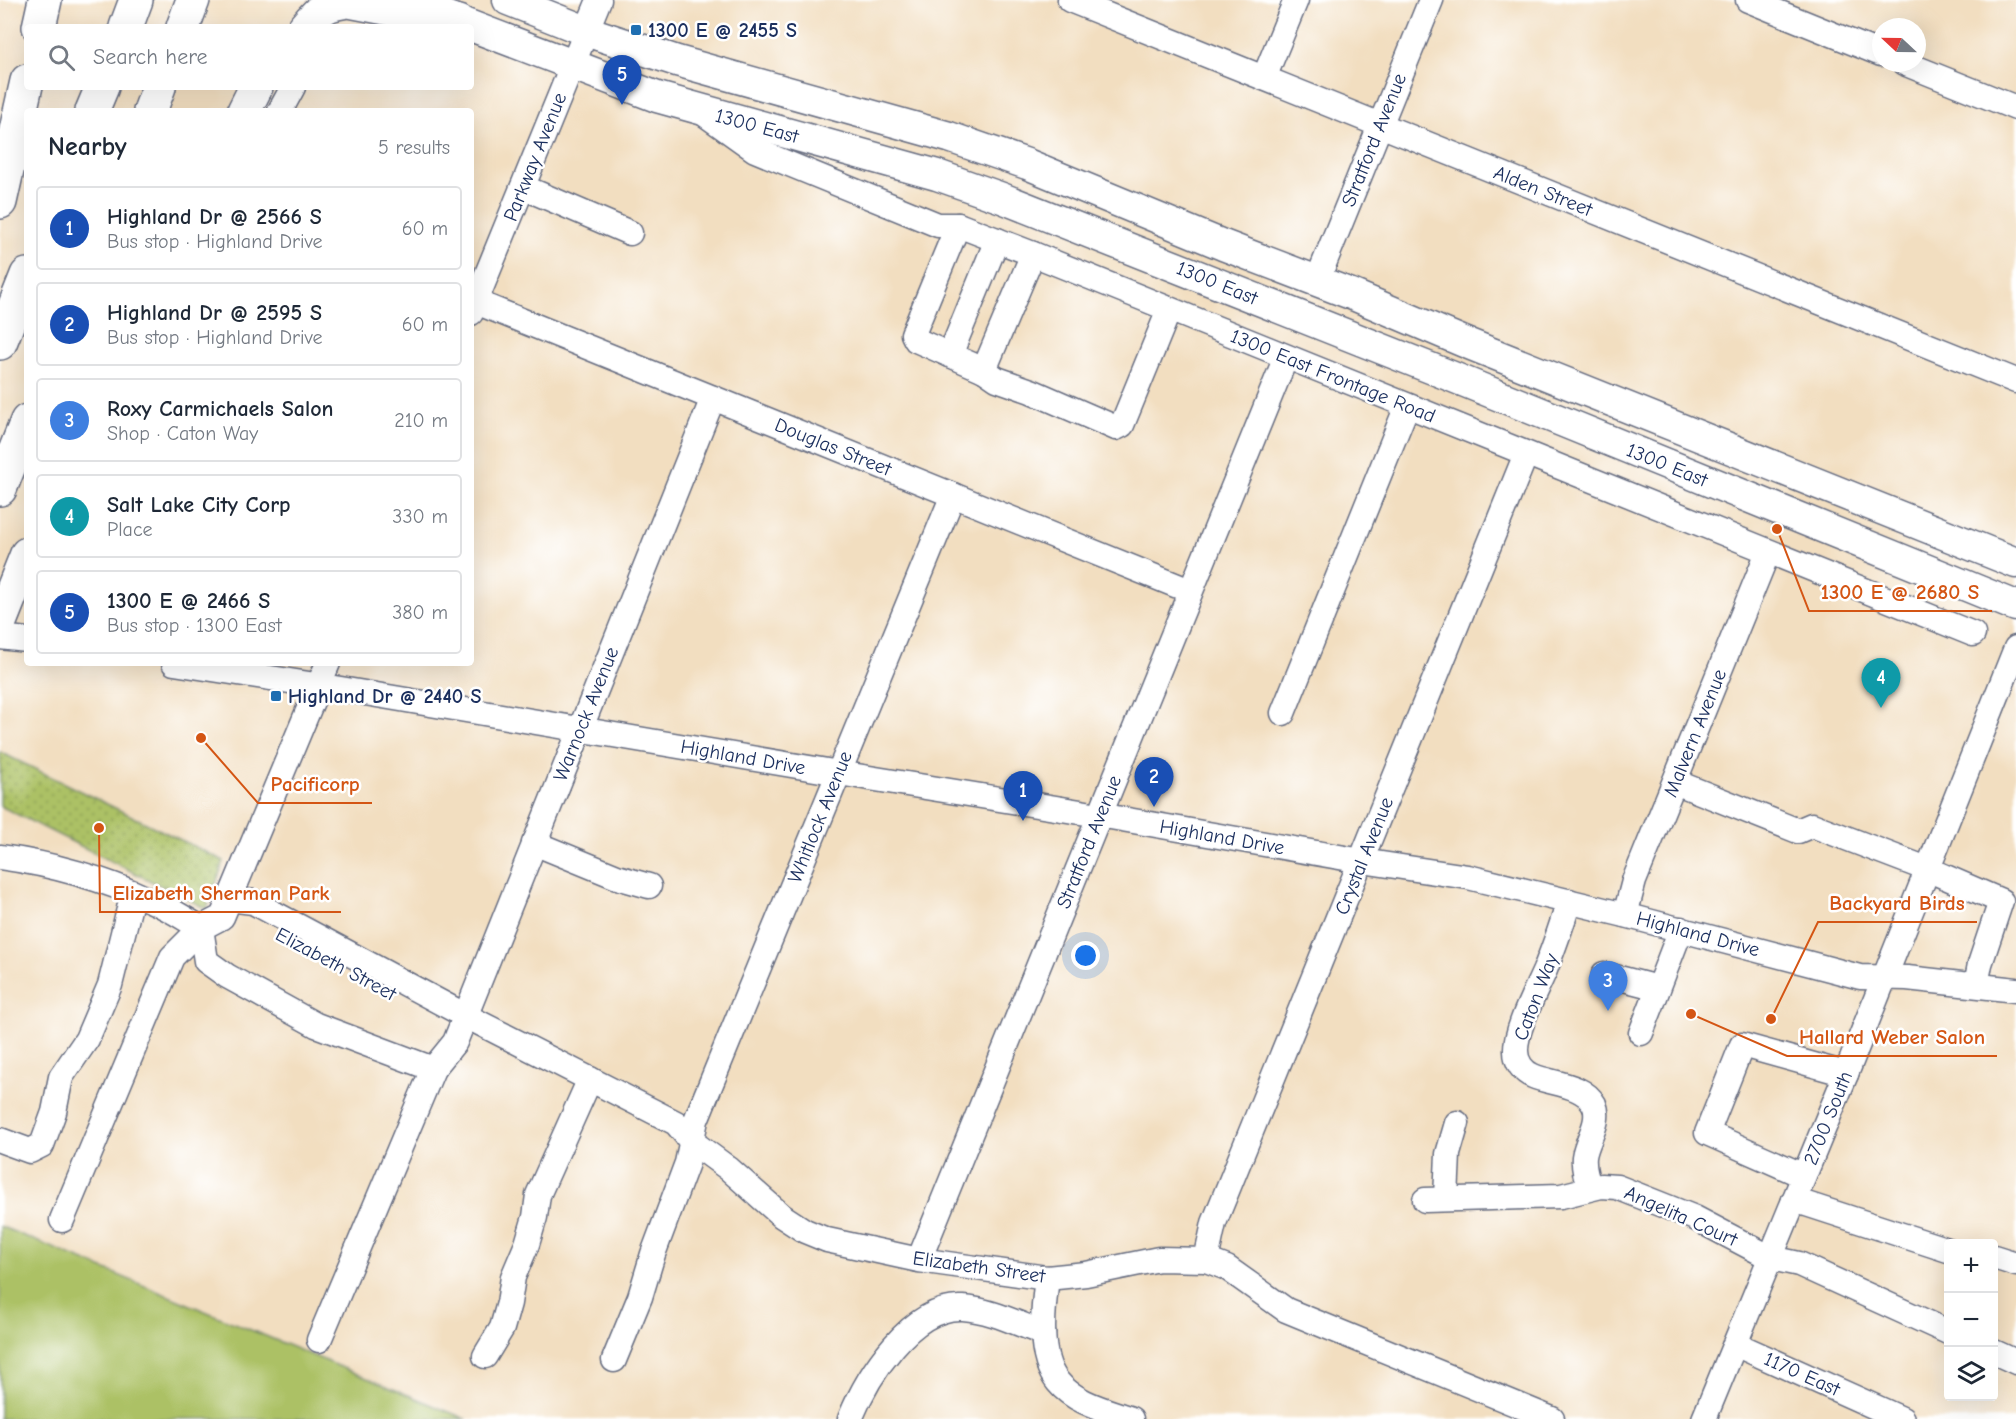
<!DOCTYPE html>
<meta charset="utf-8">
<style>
body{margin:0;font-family:"Comic Neue",sans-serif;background:#f2f2f3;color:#1f2937}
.controls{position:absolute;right:18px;bottom:18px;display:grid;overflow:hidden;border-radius:6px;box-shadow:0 6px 24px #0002}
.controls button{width:54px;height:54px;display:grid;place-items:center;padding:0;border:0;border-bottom:2px solid #e0e1e3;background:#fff;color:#1f2937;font:30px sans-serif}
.compass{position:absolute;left:1872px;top:18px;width:54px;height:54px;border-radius:50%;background:#fff;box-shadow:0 6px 24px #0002;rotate:292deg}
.you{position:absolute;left:1086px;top:956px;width:21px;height:21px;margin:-15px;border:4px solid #fff;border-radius:50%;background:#1a73e8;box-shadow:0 0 0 9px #1a73e833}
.badge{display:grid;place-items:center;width:39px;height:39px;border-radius:50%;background:#ea580c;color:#fff;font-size:20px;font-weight:700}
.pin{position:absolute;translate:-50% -50px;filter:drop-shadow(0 2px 3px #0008)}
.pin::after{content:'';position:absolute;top:32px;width:21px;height:18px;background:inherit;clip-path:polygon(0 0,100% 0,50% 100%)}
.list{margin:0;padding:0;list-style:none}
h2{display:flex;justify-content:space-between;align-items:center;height:78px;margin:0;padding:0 24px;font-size:26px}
h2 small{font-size:20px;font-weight:400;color:#747a83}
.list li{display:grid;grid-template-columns:39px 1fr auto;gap:18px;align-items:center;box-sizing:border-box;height:84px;margin:0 12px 12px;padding:0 12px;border:2px solid #e0e1e3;border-radius:6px}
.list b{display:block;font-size:22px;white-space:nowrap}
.list p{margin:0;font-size:20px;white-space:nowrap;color:#747a83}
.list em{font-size:20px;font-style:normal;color:#747a83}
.icon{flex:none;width:33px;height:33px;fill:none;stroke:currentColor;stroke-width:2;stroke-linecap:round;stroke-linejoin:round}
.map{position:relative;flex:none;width:2016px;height:1419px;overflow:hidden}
.search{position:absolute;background:#fff;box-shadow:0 6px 24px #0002;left:24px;top:24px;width:450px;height:66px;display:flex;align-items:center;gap:15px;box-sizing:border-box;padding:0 21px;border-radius:6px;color:#747a83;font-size:22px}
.panel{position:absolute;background:#fff;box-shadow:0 6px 24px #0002;left:24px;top:108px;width:450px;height:558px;border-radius:6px}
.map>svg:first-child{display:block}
.grass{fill:#acc165;stroke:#647862;stroke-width:1.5}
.park{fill:url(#park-dots);stroke:#647862;stroke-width:1.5}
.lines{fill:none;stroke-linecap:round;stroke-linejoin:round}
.minor-casing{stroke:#666c80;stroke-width:27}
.major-casing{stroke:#666c80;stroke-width:33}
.highway-casing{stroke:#666c80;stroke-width:36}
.minor{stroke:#fff;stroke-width:24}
.major{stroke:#fff;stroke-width:30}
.highway{stroke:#fff;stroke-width:33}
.poi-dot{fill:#1f6fb2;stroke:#fff;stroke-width:2}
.labels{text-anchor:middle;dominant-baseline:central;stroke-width:5;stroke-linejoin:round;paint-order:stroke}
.poi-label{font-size:20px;font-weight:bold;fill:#1b2f5e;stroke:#fff;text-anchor:start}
.street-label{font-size:20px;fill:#1b2f5e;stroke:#fff}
.leader{fill:none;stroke:#d45514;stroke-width:2}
.callout-dot{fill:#d45514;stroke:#fff;stroke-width:2}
.callout-label{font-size:21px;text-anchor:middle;font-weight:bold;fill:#d45514;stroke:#fff;stroke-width:5;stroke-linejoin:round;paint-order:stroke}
</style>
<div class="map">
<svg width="2016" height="1419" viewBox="0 0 2016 1419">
<defs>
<pattern id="park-dots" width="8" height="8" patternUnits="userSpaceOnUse" patternTransform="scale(1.5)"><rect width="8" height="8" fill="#acc165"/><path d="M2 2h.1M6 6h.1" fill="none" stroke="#8b9d56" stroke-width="1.8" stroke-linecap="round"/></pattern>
</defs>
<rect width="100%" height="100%" fill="#fff"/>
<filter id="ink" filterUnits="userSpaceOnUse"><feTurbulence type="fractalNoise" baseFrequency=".0167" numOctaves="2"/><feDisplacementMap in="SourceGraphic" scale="12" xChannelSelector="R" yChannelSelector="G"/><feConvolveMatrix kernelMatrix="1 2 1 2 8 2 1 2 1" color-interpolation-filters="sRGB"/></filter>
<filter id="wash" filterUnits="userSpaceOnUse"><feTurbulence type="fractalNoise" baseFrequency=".008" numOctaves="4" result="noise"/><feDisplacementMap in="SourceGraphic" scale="24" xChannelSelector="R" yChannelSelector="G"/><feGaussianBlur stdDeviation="1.35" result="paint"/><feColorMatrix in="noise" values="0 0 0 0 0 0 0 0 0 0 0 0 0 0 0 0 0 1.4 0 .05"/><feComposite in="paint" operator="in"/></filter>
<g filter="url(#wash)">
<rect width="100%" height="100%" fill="#f2dec0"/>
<path class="grass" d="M0 1226 466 1419H0Z"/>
<path class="park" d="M0 752 224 861 207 909 0 806Z"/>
</g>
<g filter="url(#ink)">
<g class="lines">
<defs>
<g id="minor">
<path d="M1070 0 2016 381"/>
<path d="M1748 0 1881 54"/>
<path d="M1904 63 2016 108"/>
<path d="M1264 78 1296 0"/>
<path d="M280 111 293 87"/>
<path d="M706 115 755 150 938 225H958L1033 254 1973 634"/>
<path d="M523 187 630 233"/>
<path d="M958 225 913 334 916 340 984 370 997 379 1031 391 1116 428 1122 425 1169 310"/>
<path d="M1317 281 1431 0"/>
<path d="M476 302 1190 591"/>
<path d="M471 313 599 0"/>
<path d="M950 355 997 240"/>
<path d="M984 370 1033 254"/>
<path d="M0 637 27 640"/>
<path d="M174 663 341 689 857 776 1099 815 1362 861 1468 877 1625 915 1860 977 1907 978 2016 990"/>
<path d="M1283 713 1407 406"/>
<path d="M1675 782 1798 831 1812 825 1927 869 2001 901 1980 964 1976 985"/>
<path d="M534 843 617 877 649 886"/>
<path d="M0 857C52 864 104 879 152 901 169 908 185 919 201 928L206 961 227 976 316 1025 433 1069"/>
<path d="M229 899 253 902 464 1015 676 1123 691 1141 729 1169 782 1216 805 1231 827 1240 919 1260 1047 1278 1086 1274 1159 1259 1206 1260 1227 1268 1286 1310 1552 1419"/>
<path d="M1569 901C1562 925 1554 947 1545 970 1536 991 1515 1030 1516 1051 1516 1062 1523 1072 1533 1076 1552 1084 1583 1084 1594 1104 1602 1122 1586 1140 1584 1157 1583 1168 1586 1178 1590 1188"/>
<path d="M1625 915 1634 881 1768 552"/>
<path d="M1604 974 1658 988"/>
<path d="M1641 1033 1681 929"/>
<path d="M0 1140 30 1151 42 1145 54 1112 61 1077 87 1039 110 985 133 893"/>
<path d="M1804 1176 1707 1133 1742 1045 1846 1074"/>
<path d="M1446 1198 1448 1154 1457 1123"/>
<path d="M1425 1200 1561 1196 1601 1186 1617 1187 1695 1218 1771 1258 1799 1264 1948 1332"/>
<path d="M1794 1200 1948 1250"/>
<path d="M62 1220 172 957 201 928 222 917 328 663"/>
<path d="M1994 1257 2016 1264"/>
<path d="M919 1260 1286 357"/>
<path d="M1206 1260 1214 1223 1526 454"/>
<path d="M1047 1278C1043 1308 1037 1357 1058 1382 1075 1403 1106 1410 1131 1419"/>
<path d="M319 1340 433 1069 455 1042 713 398"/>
<path d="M1735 1344 1902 1419"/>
<path d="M1994 1352 2016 1362"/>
<path d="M485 1356 502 1328 509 1303 513 1277 527 1244 535 1217 538 1195 590 1079"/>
<path d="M614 1360 640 1297 653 1254 687 1163 696 1120 953 495"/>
<path d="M850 1419C867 1377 911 1305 963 1308 991 1310 1018 1324 1043 1333"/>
<path d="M1704 1419 1846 1074 2016 648"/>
</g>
<g id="major">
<path d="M508 0 586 31 677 61 949 137 1027 164 1223 245 1351 294 1464 342 2016 563"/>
<path d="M437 13 657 97 937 175 1002 198 1453 377 2016 606"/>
</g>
<g id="highway">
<path d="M39 27 45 0"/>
<path d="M126 27 136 0"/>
<path d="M183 27 193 0"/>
<path d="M305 27C321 8 325 4 349 1L459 22"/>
<path d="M92 111 102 87"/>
<path d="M150 111 159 87"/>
<path d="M244 111 256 87"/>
<path d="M0 202 27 81"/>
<path d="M0 343 27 275"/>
<path d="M0 489 27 421"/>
<path d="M0 622 27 554"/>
</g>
</defs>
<use href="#minor" class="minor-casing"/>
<use href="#major" class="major-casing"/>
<use href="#highway" class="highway-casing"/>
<use href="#minor" class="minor"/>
<use href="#major" class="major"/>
<use href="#highway" class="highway"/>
</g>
</g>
<g class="poi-dot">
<rect x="630" y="24" width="12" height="12" rx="3"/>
<rect x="270" y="690" width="12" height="12" rx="3"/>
</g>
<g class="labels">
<g class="poi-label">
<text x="648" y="30">1300 E @ 2455 S</text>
<text x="288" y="696">Highland Dr @ 2440 S</text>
</g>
<g class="street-label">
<text transform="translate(757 126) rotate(15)">1300 East</text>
<text transform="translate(1374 140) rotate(-68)">Stratford Avenue</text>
<text transform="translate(535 157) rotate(-68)">Parkway Avenue</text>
<text transform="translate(1543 191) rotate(22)">Alden Street</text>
<text transform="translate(1217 283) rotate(22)">1300 East</text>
<text transform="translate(1333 376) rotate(22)">1300 East Frontage Road</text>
<text transform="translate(833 447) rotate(22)">Douglas Street</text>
<text transform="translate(1667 465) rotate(22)">1300 East</text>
<text transform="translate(586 714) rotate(-68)">Warnock Avenue</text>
<text transform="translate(1695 733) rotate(-68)">Malvern Avenue</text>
<text transform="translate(743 757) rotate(10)">Highland Drive</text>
<text transform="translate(820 817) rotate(-68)">Whitlock Avenue</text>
<text transform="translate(1222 837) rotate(10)">Highland Drive</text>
<text transform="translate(1089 842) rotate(-68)">Stratford Avenue</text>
<text transform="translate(1364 856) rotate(-68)">Crystal Avenue</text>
<text transform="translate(1698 934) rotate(15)">Highland Drive</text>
<text transform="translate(336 964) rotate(28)">Elizabeth Street</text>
<text transform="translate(1536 997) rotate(-69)">Caton Way</text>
<text transform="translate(1828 1118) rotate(-68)">2700 South</text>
<text transform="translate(1681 1216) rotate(24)">Angelita Court</text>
<text transform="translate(979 1267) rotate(8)">Elizabeth Street</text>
<text transform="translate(1802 1374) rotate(24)">1170 East</text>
</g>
</g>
<path class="leader" d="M1777 529L1809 611H1992M201 738L258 803H372M99 828L100 912H341M1771 1019L1818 922H1977M1691 1014L1787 1056H1997"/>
<g class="callout-dot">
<circle cx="1777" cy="529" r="6"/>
<circle cx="201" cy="738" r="6"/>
<circle cx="99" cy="828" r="6"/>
<circle cx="1771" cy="1019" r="6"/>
<circle cx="1691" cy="1014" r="6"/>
</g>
<g class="callout-label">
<text x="1900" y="599">1300 E @ 2680 S</text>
<text x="315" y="791">Pacificorp</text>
<text x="221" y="900">Elizabeth Sherman Park</text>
<text x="1897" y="910">Backyard Birds</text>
<text x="1892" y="1044">Hallard Weber Salon</text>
</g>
</svg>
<div class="controls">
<button>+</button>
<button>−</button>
<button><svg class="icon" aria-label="layers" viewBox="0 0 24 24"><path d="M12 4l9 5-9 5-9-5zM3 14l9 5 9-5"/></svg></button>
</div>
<svg class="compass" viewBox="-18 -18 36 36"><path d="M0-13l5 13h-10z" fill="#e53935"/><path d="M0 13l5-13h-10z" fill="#747a83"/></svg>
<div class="you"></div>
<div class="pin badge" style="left:1023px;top:821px;background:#1a4fb4">1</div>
<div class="pin badge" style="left:1154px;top:807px;background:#1a4fb4">2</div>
<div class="pin badge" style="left:1608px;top:1011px;background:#3f7fe0">3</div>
<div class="pin badge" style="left:1881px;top:708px;background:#0f9aa8">4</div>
<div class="pin badge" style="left:622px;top:105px;background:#1a4fb4">5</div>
<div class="search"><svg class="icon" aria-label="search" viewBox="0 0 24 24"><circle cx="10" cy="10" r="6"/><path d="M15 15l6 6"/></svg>Search here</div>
<section class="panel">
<h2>Nearby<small>5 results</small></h2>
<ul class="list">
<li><span class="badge" style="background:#1a4fb4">1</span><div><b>Highland Dr @ 2566 S</b><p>Bus stop · Highland Drive</p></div><em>60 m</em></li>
<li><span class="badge" style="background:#1a4fb4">2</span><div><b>Highland Dr @ 2595 S</b><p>Bus stop · Highland Drive</p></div><em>60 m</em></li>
<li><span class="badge" style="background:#3f7fe0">3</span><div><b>Roxy Carmichaels Salon</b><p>Shop · Caton Way</p></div><em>210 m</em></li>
<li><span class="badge" style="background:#0f9aa8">4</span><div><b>Salt Lake City Corp</b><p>Place</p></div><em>330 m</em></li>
<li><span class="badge" style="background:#1a4fb4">5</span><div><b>1300 E @ 2466 S</b><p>Bus stop · 1300 East</p></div><em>380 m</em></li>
</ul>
</section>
</div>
